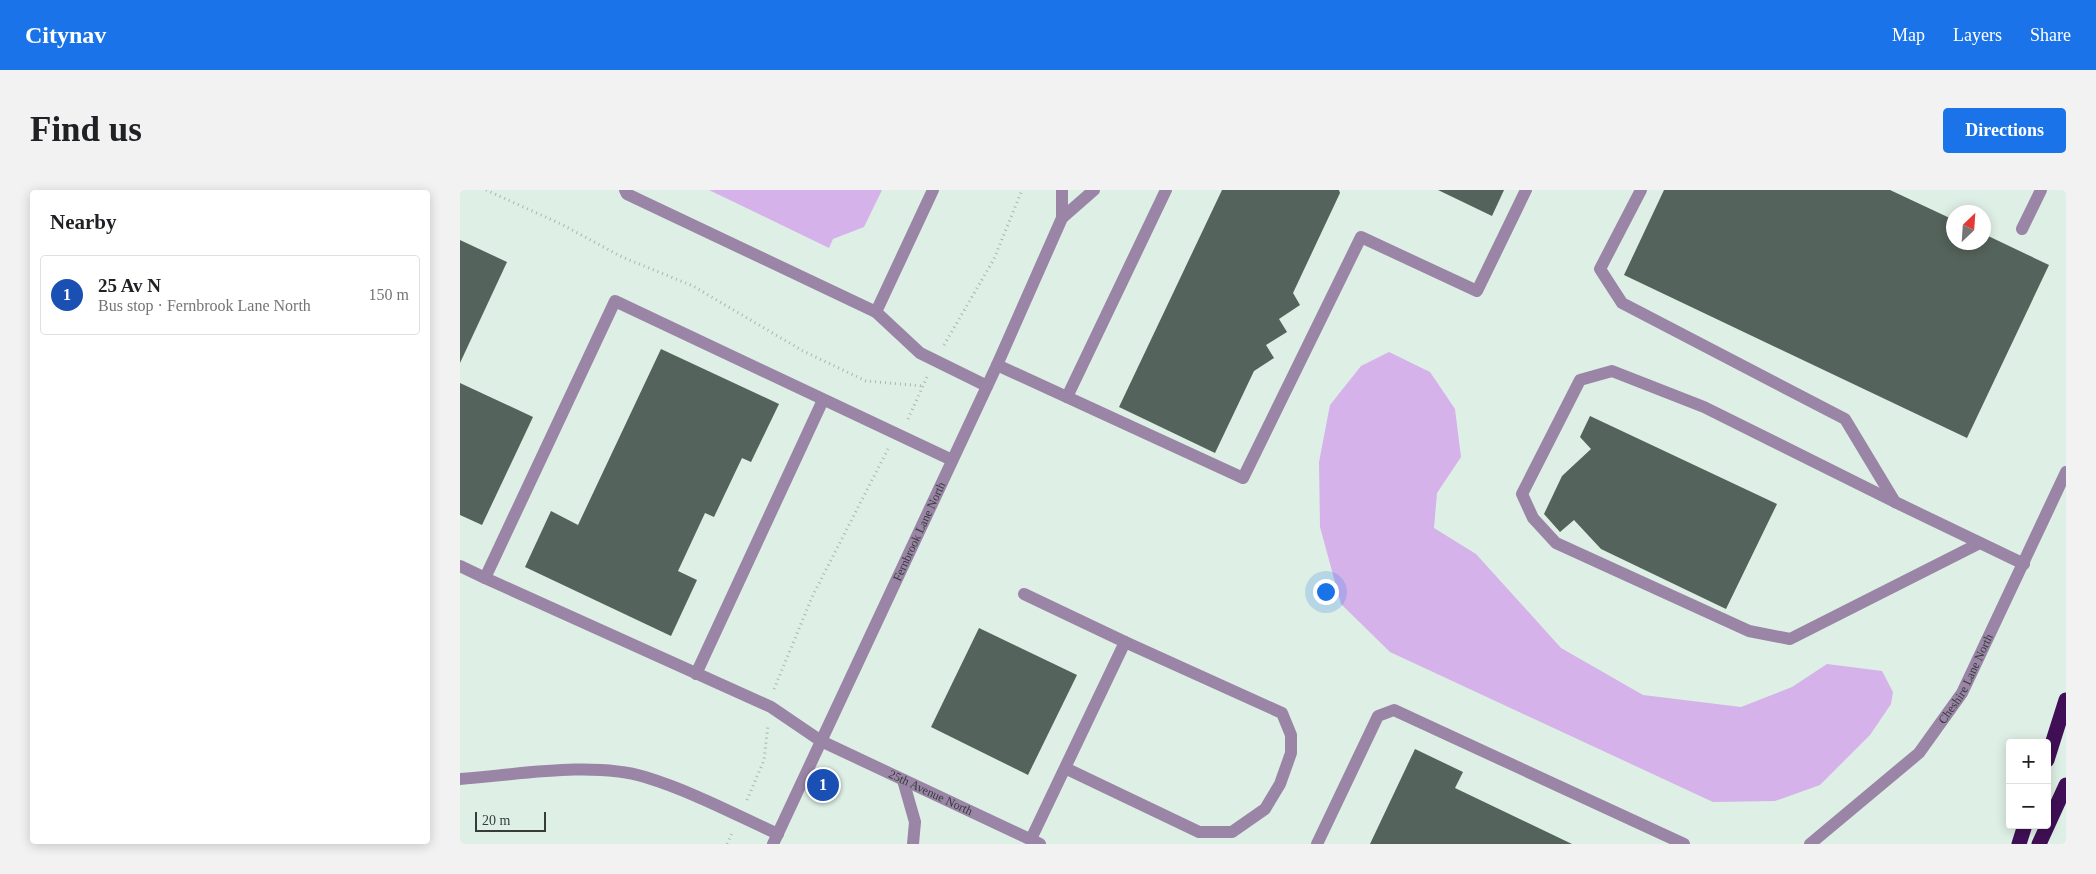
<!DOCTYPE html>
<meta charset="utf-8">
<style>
body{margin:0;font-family:"Times New Roman",serif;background:#f2f2f2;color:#202124}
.controls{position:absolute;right:15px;bottom:15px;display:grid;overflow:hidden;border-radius:5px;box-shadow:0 2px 12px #0003}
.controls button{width:45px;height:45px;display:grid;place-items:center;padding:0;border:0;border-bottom:1px solid #e0e0e0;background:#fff;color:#202124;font:25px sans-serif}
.compass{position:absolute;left:1486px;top:15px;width:45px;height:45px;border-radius:50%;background:#fff;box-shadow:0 2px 12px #0003;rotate:25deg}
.scale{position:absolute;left:15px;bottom:12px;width:71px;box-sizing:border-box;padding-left:5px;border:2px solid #363d39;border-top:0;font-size:14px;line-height:18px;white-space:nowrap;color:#363d39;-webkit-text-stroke:4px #deefe5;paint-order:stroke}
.you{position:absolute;left:865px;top:401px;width:18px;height:18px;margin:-12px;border:4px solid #fff;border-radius:50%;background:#1a73e8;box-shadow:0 0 0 8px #1a73e833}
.badge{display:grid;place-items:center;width:32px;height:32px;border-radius:50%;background:#1a73e8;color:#fff;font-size:16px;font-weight:700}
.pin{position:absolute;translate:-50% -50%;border:2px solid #fff;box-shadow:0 1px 5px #0006}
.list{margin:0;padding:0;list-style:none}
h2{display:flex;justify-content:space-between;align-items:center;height:65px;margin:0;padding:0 20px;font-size:21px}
h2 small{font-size:16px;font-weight:400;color:#757577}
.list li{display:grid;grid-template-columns:32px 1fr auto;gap:15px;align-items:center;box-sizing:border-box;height:80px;margin:0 10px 10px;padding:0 10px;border:1px solid #e0e0e0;border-radius:5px}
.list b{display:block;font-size:19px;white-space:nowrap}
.list p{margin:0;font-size:16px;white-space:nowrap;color:#757577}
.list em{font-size:16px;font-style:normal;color:#757577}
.map{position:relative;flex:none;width:1606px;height:654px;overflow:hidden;border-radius:5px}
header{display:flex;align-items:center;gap:30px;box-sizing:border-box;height:70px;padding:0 25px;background:#1a73e8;color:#fff}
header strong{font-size:24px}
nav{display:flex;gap:28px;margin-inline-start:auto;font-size:18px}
.intro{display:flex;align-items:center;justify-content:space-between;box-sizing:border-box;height:120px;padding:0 30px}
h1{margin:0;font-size:35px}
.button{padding:12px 22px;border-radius:5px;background:#1a73e8;color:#fff;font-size:18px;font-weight:700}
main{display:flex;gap:30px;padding:0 30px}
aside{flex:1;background:#fff;border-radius:5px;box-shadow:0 2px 12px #0003}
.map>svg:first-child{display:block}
.green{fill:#d5b2ea}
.building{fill:#54635b}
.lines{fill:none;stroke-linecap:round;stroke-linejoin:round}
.path{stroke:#a9b7af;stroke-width:3;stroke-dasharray:1 4;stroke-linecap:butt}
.minor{stroke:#9a85a6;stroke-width:12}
.highway{stroke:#400f55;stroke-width:15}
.labels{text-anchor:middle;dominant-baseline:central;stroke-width:5;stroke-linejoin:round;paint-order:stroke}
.street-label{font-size:12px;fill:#363d39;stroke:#deefe5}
</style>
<header>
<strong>Citynav</strong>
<nav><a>Map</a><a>Layers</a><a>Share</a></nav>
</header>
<div class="intro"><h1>Find us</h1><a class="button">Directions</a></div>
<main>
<aside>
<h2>Nearby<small></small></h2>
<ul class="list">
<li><span class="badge" style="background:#1a4fb4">1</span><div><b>25 Av N</b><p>Bus stop · Fernbrook Lane North</p></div><em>150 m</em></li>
</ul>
</aside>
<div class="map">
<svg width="1606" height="654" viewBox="0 0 1606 654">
<rect width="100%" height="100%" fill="#deefe5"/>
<g class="green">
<path d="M249 0H422L404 37 373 49 369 58Z"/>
<path d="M929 162 970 182 995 219 1001 267 977 303 974 338 1016 364 1101 458 1183 505 1281 517 1332 497 1367 474 1422 481 1433 502 1431 514 1410 545 1360 595 1315 611 1253 612 930 462 881 414 860 337 859 272 870 215 901 176Z"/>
</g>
<g class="building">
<path d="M762 0H879L880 3 833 103 840 115 819 129 827 142 806 155 814 168 794 181 755 263 659 217Z"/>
<path d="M978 0H1044L1032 26Z"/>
<path d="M1204 0H1430L1494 30V52H1524V44L1589 75 1507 248 1164 85Z"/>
<path d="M0 50 47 72 0 173Z"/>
<path d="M201 159 319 214 291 272 282 268 254 327 245 323 218 381 237 390 211 446 65 377 91 321 118 335Z"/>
<path d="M0 193 73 227 22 335 0 325Z"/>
<path d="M1130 226 1317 314 1266 419 1141 359 1114 330 1100 342 1084 324 1102 286 1131 259 1120 247Z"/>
<path d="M519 438 617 485 568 585 471 537Z"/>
<path d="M955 559 1003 582 995 598 1112 654H910Z"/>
</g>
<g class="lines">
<g class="path">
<path d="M26 0 101 34 162 67 233 96 343 161 406 191 463 196"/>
<path d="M484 155 534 69 562 0"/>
<path d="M448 229 467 187"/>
<path d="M314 499 353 405 428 259"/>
<path d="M287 610 304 570 308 535"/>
<path d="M267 654 273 641"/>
</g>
<g class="minor">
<path d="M165 0 167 4 416 122"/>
<path d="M473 0 416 122 460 163 527 196"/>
<path d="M1181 0 1140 79 1162 113 1385 229 1435 312 1564 374"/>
<path d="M602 28 634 0"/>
<path d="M1562 39 1581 0"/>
<path d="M537 175 783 288 901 47 1017 101 1066 0"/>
<path d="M607 207 706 0"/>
<path id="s1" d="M492 270 155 111 25 388 311 517 361 551 580 654"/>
<path d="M1435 312 1244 217 1152 181 1120 190 1062 304 1073 328 1096 353 1289 441 1330 449 1520 353"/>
<path d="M0 376 25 388"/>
<path d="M564 404 665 452"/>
<path d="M236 484 363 210"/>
<path d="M0 589C55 585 132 571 185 587 231 601 274 624 318 644"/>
<path d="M443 590 455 632 453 654"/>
<path d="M571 649 665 452 822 523 831 545V563L820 594 805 619 772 642H739L605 578"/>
<path id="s2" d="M313 654 537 175 602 28V0"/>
<path d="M857 654 918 526 934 520 1224 654"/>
<path id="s3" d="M1350 654 1459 563 1502 503 1606 282"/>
</g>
<g class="highway">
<path d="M1587 570 1606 510"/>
<path d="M1559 654 1565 635"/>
<path d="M1579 654 1606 595"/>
</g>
</g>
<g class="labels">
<g class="street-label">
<text stroke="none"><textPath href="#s2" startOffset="345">Fernbrook Lane North</textPath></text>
<text stroke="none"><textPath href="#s3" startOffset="230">Cheshire Lane North</textPath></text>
<text stroke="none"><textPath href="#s1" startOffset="1174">25th Avenue North</textPath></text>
</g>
</g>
</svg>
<div class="controls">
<button>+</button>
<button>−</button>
</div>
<svg class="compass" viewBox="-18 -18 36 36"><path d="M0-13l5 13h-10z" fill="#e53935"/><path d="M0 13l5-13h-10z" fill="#757577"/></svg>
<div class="scale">20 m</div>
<div class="you"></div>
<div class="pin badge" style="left:363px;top:595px;background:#1a4fb4">1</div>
</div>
</main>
